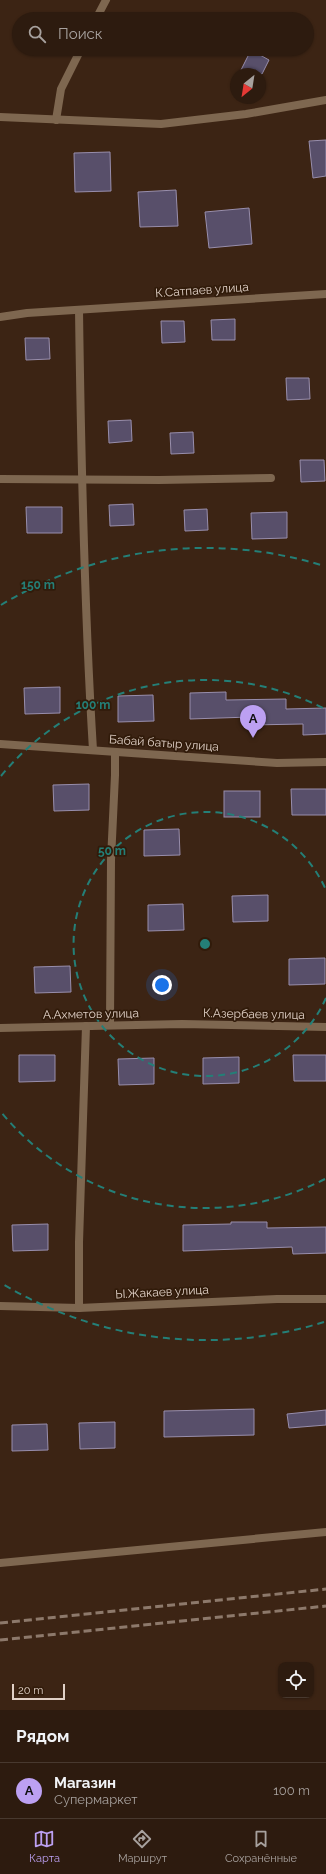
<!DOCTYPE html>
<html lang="ru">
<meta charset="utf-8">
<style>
body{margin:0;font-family:Raleway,sans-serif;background:#352418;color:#f1f3f6}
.controls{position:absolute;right:12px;bottom:12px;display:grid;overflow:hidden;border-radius:8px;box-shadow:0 1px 3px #0004}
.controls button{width:36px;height:36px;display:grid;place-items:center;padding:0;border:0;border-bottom:1px solid #48392f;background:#2d1b0f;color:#f1f3f6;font:20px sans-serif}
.compass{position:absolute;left:230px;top:68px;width:36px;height:36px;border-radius:50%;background:#2d1b0f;box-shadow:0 1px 3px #0004;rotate:210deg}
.scale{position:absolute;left:12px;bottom:10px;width:53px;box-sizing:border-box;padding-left:4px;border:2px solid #e0d0c6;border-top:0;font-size:11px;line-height:14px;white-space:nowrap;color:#e0d0c6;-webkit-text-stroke:3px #311b0a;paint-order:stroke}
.you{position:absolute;left:162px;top:985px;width:14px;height:14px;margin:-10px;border:3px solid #fff;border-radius:50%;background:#1a73e8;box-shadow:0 0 0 6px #1a73e833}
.badge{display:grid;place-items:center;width:26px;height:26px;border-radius:50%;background:#bca0f2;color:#111;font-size:13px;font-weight:700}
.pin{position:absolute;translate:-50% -33px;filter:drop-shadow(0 1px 2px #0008)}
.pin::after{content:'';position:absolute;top:21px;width:14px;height:12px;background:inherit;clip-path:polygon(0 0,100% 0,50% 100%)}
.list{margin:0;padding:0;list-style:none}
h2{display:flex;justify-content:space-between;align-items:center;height:52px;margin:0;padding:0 16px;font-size:17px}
h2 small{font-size:13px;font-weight:400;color:#a7a19e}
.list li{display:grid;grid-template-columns:26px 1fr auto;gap:12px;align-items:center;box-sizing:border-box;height:56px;padding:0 16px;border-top:1px solid #48392f}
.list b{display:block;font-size:15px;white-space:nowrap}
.list p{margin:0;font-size:13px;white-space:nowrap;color:#a7a19e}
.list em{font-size:13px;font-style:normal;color:#a7a19e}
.icon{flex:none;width:22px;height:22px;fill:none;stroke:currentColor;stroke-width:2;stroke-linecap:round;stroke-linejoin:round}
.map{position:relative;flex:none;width:326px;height:1710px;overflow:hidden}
.search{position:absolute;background:#2d1b0f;box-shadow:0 1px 3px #0004;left:12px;right:12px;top:12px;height:44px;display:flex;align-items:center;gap:10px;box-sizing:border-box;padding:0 14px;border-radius:22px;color:#a7a19e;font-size:15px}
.sheet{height:108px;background:#2d1b0f}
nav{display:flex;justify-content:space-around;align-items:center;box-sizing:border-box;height:56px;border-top:1px solid #48392f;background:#2d1b0f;font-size:11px;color:#a7a19e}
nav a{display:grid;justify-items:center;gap:2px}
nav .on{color:#bca0f2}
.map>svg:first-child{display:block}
.building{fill:#584f6a;stroke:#988eac}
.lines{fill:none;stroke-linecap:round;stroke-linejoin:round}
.street{stroke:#7e6750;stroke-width:8}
.rail{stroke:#8d796b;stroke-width:3;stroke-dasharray:8 4;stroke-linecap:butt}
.ring{fill:none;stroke:#247f77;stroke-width:2;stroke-dasharray:7 5}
.labels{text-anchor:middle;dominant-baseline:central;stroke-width:3.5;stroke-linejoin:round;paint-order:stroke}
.street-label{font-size:12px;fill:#e0d0c6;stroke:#311b0a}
.centre{fill:#247f77;stroke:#311b0a;stroke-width:2}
.ring-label{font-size:12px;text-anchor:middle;font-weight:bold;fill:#247f77;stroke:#311b0a;stroke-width:3.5;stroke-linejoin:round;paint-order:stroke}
</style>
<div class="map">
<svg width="326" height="1710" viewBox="0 0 326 1710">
<rect width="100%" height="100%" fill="#3c2414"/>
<g class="building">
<path d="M251 50 269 60 262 74H239Z"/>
<path d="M326 140V176L313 178 309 141Z"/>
<path d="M110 152 111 191 75 192 74 153Z"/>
<path d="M176 190 178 226 140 227 138 192Z"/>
<path d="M249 208 252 244 209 248 205 212Z"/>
<path d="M235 319V340H212L211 320Z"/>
<path d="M161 321H184L185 342 162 343Z"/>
<path d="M25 338H49L50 359 26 360Z"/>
<path d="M286 378H309L310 399 287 400Z"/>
<path d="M131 420 132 441 109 443 108 421Z"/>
<path d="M193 432 194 453 171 454 170 433Z"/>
<path d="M300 460H324L325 481 301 482Z"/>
<path d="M133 504 134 525 110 526 109 505Z"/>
<path d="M26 507H62V533H27Z"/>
<path d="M207 509 208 530 185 531 184 510Z"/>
<path d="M287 512V538L252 539 251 513Z"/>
<path d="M60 687V713L25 714 24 688Z"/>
<path d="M226 692V700L286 699V709L326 708V734L303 735V724L251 725 250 717 190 719V693Z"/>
<path d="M153 695 154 721 118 722V696Z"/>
<path d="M89 784V810L54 811 53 785Z"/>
<path d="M291 789H326V815H292Z"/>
<rect x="224" y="791" width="36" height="26"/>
<path d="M179 829 180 855 144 856V830Z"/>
<path d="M268 895V921L233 922 232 896Z"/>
<path d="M183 904 184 930 148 931V905Z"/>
<path d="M325 958V984L289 985V959Z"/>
<path d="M70 966 71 992 35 993 34 967Z"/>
<path d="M19 1055H55V1081L19 1082Z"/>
<path d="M293 1055H326V1081H294Z"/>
<path d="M239 1057V1083L203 1084V1058Z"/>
<path d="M154 1058V1084L119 1085 118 1059Z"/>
<path d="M231 1222H267V1228L326 1227V1253L293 1254 292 1247 183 1251V1225L231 1224Z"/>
<path d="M48 1224V1250L13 1251 12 1225Z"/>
<path d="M254 1409V1435L164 1437V1411Z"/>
<path d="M326 1410V1425L289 1428 287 1414Z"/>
<path d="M115 1422V1448L80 1449 79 1423Z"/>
<path d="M47 1424 48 1450 12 1451V1425Z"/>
</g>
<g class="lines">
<g class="street">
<path d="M96 19 106 0"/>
<path d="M0 117 161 124 246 114 326 100"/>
<path d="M56 120 61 89 81 49"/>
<path d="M79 310C81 457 84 604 93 750"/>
<path d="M0 317 27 313 326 294"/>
<path d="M0 479 159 480 271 478"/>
<path d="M0 744 277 763 326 762"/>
<path d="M110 1025 111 860 115 775V752"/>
<path d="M0 1028 182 1024 326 1027"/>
<path d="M0 1306 79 1308 277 1299H326"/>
<path d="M79 1308V1242L86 1026"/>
<path d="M0 1563 326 1532"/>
</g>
<g class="rail">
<path d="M0 1623 326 1589"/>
<path d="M0 1640 326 1606"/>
</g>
</g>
<g class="ring">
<path d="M326 998A132 132 0 1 1 326 890"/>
<path d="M325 1179A264 264 0 0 1 1 1112M1 776A264 264 0 0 1 325 709"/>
<path d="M324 1322A396 396 0 0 1 1 1283M1 605A396 396 0 0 1 324 566"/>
</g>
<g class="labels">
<g class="street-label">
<text transform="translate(202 290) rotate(-4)">К.Сатпаев улица</text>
<text transform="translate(164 743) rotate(4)">Бабай батыр улица</text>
<text transform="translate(91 1014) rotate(-1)">А.Ахметов улица</text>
<text transform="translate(254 1014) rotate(1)">К.Азербаев улица</text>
<text transform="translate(162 1292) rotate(-3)">Ы.Жакаев улица</text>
</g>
</g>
<circle cx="205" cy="944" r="6" class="centre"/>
<g class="ring-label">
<text x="38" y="589">150 m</text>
<text x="93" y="709">100 m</text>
<text x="112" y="855">50 m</text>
</g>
</svg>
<div class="controls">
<button><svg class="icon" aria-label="locate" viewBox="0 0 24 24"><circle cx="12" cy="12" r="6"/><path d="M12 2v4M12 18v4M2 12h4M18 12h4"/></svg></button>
</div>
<svg class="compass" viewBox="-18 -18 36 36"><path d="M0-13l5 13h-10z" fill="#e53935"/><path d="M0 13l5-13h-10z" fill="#a7a19e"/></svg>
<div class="scale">20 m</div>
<div class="you"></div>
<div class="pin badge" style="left:253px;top:738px">A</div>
<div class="search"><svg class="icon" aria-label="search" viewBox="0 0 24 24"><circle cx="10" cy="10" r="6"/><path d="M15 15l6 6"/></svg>Поиск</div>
</div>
<section class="sheet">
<h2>Рядом<small></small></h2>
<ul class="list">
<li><span class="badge">A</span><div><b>Магазин</b><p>Супермаркет</p></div><em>100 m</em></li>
</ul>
</section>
<nav>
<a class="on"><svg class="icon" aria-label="map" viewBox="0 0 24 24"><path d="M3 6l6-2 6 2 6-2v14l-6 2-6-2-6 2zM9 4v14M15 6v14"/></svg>Карта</a>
<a><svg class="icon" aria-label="directions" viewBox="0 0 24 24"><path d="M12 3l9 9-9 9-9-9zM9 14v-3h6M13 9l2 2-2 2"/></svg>Маршрут</a>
<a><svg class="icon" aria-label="saved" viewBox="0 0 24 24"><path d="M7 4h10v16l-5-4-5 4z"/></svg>Сохранённые</a>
</nav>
